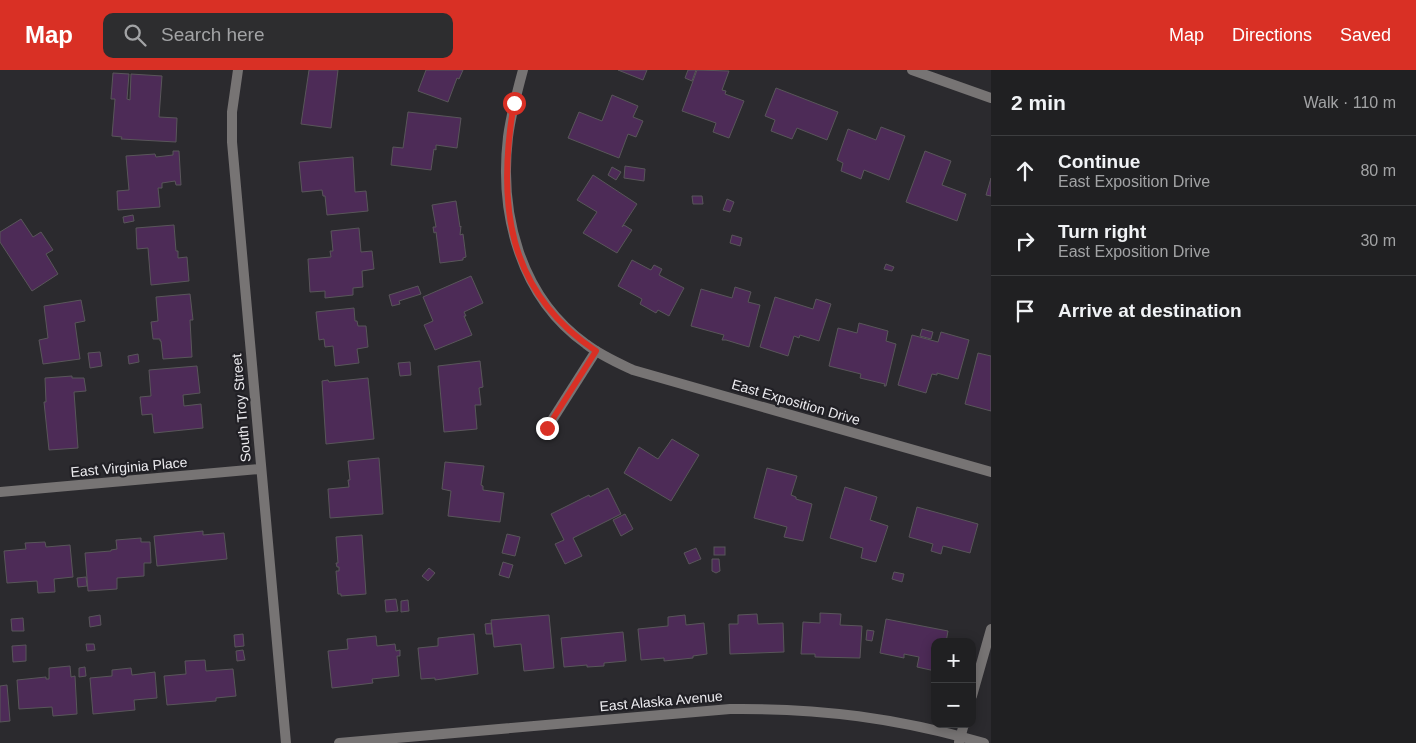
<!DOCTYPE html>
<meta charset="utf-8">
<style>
body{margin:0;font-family:Helvetica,sans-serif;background:#2d2d2f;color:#f1f3f6}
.controls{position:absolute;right:15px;bottom:15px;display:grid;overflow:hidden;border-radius:10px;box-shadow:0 2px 12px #0003}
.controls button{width:45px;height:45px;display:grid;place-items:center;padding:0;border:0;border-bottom:1px solid #3d3e40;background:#202022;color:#f1f3f6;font:25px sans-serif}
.stop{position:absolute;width:15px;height:15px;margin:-11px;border:4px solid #d93025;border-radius:50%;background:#fff}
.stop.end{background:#d93025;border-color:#fff;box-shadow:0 1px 5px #0008}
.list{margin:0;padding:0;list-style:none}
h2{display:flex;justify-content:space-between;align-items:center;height:65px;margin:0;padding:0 20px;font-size:21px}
h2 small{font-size:16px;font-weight:400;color:#a2a3a5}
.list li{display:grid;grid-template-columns:32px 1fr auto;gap:15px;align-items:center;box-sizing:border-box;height:70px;padding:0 20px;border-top:1px solid #3d3e40}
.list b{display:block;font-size:19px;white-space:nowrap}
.list p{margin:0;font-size:16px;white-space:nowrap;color:#a2a3a5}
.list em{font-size:16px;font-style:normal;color:#a2a3a5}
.icon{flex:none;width:28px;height:28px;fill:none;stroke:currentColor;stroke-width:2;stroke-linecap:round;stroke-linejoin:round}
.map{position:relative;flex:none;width:991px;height:673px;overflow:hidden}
header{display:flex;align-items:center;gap:30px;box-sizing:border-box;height:70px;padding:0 25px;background:#d93025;color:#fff}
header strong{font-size:24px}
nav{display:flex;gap:28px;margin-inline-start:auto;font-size:18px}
.search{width:350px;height:45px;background:#2d2d2f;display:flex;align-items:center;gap:12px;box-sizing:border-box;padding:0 18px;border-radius:10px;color:#a2a3a5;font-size:19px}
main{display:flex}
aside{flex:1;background:#202022}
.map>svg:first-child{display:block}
.building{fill:#4d2b57;stroke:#59565a}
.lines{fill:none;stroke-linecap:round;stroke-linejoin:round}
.minor{stroke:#777474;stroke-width:10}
.tertiary{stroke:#777474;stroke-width:10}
.route{stroke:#d93025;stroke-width:6}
.labels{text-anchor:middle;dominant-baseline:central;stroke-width:4.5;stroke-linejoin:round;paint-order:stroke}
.street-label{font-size:14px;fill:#ebeaee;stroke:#212025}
</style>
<header>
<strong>Map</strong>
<div class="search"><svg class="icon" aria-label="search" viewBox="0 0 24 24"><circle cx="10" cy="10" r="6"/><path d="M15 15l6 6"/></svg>Search here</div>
<nav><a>Map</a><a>Directions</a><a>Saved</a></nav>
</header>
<main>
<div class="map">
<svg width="991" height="673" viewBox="0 0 991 673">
<rect width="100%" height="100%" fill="#2b2a2e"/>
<g class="building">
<path d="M309 0H338L331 58 301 54Z"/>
<path d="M426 0H463L459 9 457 8 448 32 418 21Z"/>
<path d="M618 0H647L643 10Z"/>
<path d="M688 0H696L692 11 685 8Z"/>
<path d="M697 0 729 1 722 20 726 21 725 24 744 31 729 68 713 62 716 53 682 41Z"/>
<path d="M113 3 129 4 127 29 130 30 131 4 162 6 159 47 177 48 176 72 121 69 122 67 112 66 115 29H111Z"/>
<path d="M776 18 838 42 827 70 797 58 792 69 771 61 775 50 765 46Z"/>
<path d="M612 25 638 36 633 47 643 51 636 67 628 64 619 88 568 68 579 42 602 51Z"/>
<path d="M408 42 461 48 457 78 436 75V80L434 79 431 100 391 95 393 77 403 78Z"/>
<path d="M881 57 905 66 889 110 864 100 861 109 841 101 843 93 837 90 848 59 876 70Z"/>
<path d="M173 81H179L181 115H176L175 111 162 113V118H158L160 137 118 140 117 121 129 120 126 86 155 84 156 87 173 85Z"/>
<path d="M925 81 951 91 942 115 966 124 957 151 906 132Z"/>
<path d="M353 87 355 122 366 121 368 141 327 145 325 126H323L322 120 302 122 299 92Z"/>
<path d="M625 96 645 99 644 111 624 108Z"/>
<path d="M612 97 621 102 616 110 608 105Z"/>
<path d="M593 105 637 134 622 157 624 155 632 160 617 183 583 163 597 142 577 130Z"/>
<path d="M991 108V126L986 125Z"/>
<path d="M692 126H702L703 134H693Z"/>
<path d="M727 129 734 132 730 142 723 140Z"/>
<path d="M456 131 460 157 461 156 460 165 463 164 466 187 463 188V190L440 193 436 162 434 163 433 157H436L432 135Z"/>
<path d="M133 145 134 151 124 153 123 147Z"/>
<path d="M21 149 33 167 41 162 53 180 46 184 58 204 32 221 0 172V162Z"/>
<path d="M174 155 176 181H178V188L187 187 189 211 151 215 148 178 137 179 136 158Z"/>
<path d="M359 158 361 182 372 181 374 199 362 201 363 217 353 218V225L325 228V221L310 222 308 189 331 187 330 181H333L331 161Z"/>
<path d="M732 165 742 168 740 176 730 173Z"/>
<path d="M632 190 649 199 651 200 654 195 662 199 659 205 684 218 669 246 658 240 656 243 640 234 642 229 618 216Z"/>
<path d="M886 194 894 197 892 201 884 199Z"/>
<path d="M471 206 483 233 464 242 466 246H464L472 265 435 280 424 255 433 251 423 227Z"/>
<path d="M418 216 421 224 399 231 400 234 392 236 389 225Z"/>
<path d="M735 217 751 222 748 232 760 235 749 277 726 270H722L724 265 691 256 701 219 732 228Z"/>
<path d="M190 224 193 250H190L192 287 163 289 161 271H160V269H153L151 252 158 251 156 227Z"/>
<path d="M775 227 813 239 816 229 831 234 819 271 800 265 799 268 794 266 788 286 760 277Z"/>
<path d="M81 230 85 251 75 253 80 289 43 294 39 270 48 268 44 236Z"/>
<path d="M354 238 355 251H357L358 256H366L368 277 357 279 359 293 335 296 333 276 325 277 324 269 319 270 316 242Z"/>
<path d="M859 253 888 261 886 271 896 274 886 316H884L885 314 860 308 861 304 829 296 838 258 857 263Z"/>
<path d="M922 259 933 262 931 269 920 266Z"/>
<path d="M941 262 969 270 958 309 937 303V305L932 304 926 323 898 315 912 265 938 272Z"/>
<path d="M100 282 102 296 90 298 88 283Z"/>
<path d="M978 283 991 286V341L965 334Z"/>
<path d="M138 284 139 292 129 294 128 286Z"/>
<path d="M480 291 483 317 479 318 481 335H475L477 359 444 362 438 296Z"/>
<path d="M410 292 411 305 400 306 398 293Z"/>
<path d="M197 296 200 323 183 325 184 336 201 334 203 358 154 363 152 344 142 345 140 327 151 326 149 300Z"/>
<path d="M72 306V308H84L86 321 74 322 78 378 49 380 44 332H46L45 308Z"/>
<path d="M368 308 374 369 326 374 322 311 328 310 329 312Z"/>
<path d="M672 369 699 385 671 431 624 403 639 377 658 389Z"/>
<path d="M379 388 383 444 330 448 328 419 349 417 348 410H350L348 391Z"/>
<path d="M445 392 484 396 481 415 483 416V420L504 423 500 452 448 446 451 421 442 419Z"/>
<path d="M767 398 797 406 791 425 796 427V429L812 434 803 471 784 467 787 457 754 448Z"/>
<path d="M845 417 877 427 870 450 888 456 876 492 861 488 863 478 830 468Z"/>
<path d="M608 418 621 444 573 468 582 486 565 494 555 474 564 470 551 444 589 425 590 427Z"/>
<path d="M917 437 978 454 970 483 943 476 941 484 931 481 933 474 909 467Z"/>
<path d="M625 444 633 459 621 466 613 450Z"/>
<path d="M203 461V465L224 463 227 489 157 496 154 466Z"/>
<path d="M507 464 520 467 515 486 502 483Z"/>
<path d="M362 465 366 524 341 526V524H338L336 501H339V497H337L336 493H338L336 467Z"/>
<path d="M141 468V472H150L151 493H144V506L117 508V519L88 521 85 483 111 481V480L117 479 116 470Z"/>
<path d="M45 472 46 477 70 475 73 507 54 509 55 522 38 523 37 511 7 513 4 481 26 479 25 473Z"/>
<rect x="714" y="477" width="11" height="8"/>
<path d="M696 478 701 489 689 494 684 483Z"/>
<path d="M712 489H719L720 501 716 503 712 501Z"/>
<path d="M503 492 513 495 509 508 499 505Z"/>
<path d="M429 498 435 503 428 511 422 506Z"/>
<path d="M894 502 904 504 902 512 892 509Z"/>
<path d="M86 507 87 516 78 517 77 508Z"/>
<path d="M396 529 398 541 386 542 385 530Z"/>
<path d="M408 530 409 541 401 542V531Z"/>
<path d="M820 543 841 544 840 555 862 556 860 588 815 587V584H801L803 552 820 553Z"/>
<path d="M757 544 758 554 783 553 784 582 730 584 729 554H738V545Z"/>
<path d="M100 545 101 555 90 557 89 547Z"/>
<path d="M549 545 554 598 524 601 521 574 494 577 491 550Z"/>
<path d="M685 545 686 555 704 553 707 584 693 586V588L664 591V588L641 590 638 559 668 556V547Z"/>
<path d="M23 548 24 561H12L11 549Z"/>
<path d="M886 549 948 561 946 572H935V601L917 597 919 587 904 584V588L880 583Z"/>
<path d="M491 553 492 564H486L485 554Z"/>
<path d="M867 560 874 561 872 571 866 570Z"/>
<path d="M623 562 626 591 604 593V596L587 597V595L564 597 561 568Z"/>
<path d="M243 564 244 576 235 577 234 565Z"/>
<path d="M474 564 478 604 435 610V608L421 609 418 578 438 576V568Z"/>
<path d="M376 566 377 576 395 574 396 581 400 580V586H397L399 606 372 609 373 613 332 618 328 581 348 579 347 569Z"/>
<path d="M86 574H94L95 580 87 581Z"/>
<path d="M26 575V591L13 592 12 576Z"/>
<path d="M243 580 245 590 237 591 236 581Z"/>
<path d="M205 590 206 601 233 599 236 626 216 628V631L167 635 164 606 186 604 185 591Z"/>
<path d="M70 596 71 607 75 606 77 644 53 646 52 637 19 639 17 610 46 607V609H49V598Z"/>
<path d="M85 597 86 606 79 607V598Z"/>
<path d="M131 598 132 605 155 602 157 628 134 630 135 640 93 644 90 608 112 606V600Z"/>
<path d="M7 615 10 651 0 652V616Z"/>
</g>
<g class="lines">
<g class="minor">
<path d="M523 0C517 22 511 44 508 67 499 144 520 227 586 274 600 285 616 292 633 300L991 402"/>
<path d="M547 358 596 281"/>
<path d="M0 422 260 399"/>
<path d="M972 626 991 559"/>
<path d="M959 672 964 654"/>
<path d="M339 673 730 639C820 638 898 648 984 673"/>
</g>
<g class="tertiary">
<path d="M238 0 232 42V72L286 673"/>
<path d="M912 0 991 28"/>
</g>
</g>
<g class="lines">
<path class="route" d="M514 33C497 132 506 221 596 281L547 358"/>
</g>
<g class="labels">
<g class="street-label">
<text transform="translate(796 332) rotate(16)">East Exposition Drive</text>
<text transform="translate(241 338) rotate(-95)">South Troy Street</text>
<text transform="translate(129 397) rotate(-5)">East Virginia Place</text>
<text transform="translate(661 631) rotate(-5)">East Alaska Avenue</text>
</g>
</g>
</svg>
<div class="controls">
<button>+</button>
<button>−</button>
</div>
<div class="stop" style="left:514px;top:33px"></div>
<div class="stop end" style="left:547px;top:358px"></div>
</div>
<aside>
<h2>2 min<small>Walk · 110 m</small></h2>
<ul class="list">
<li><svg class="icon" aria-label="ahead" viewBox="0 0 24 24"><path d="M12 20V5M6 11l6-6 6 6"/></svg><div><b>Continue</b><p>East Exposition Drive</p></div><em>80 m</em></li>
<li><svg class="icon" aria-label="right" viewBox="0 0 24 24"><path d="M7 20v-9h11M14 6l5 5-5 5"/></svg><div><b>Turn right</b><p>East Exposition Drive</p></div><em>30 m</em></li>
<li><svg class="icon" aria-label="arrive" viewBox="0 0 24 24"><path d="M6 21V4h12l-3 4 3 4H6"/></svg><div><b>Arrive at destination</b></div></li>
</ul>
</aside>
</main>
